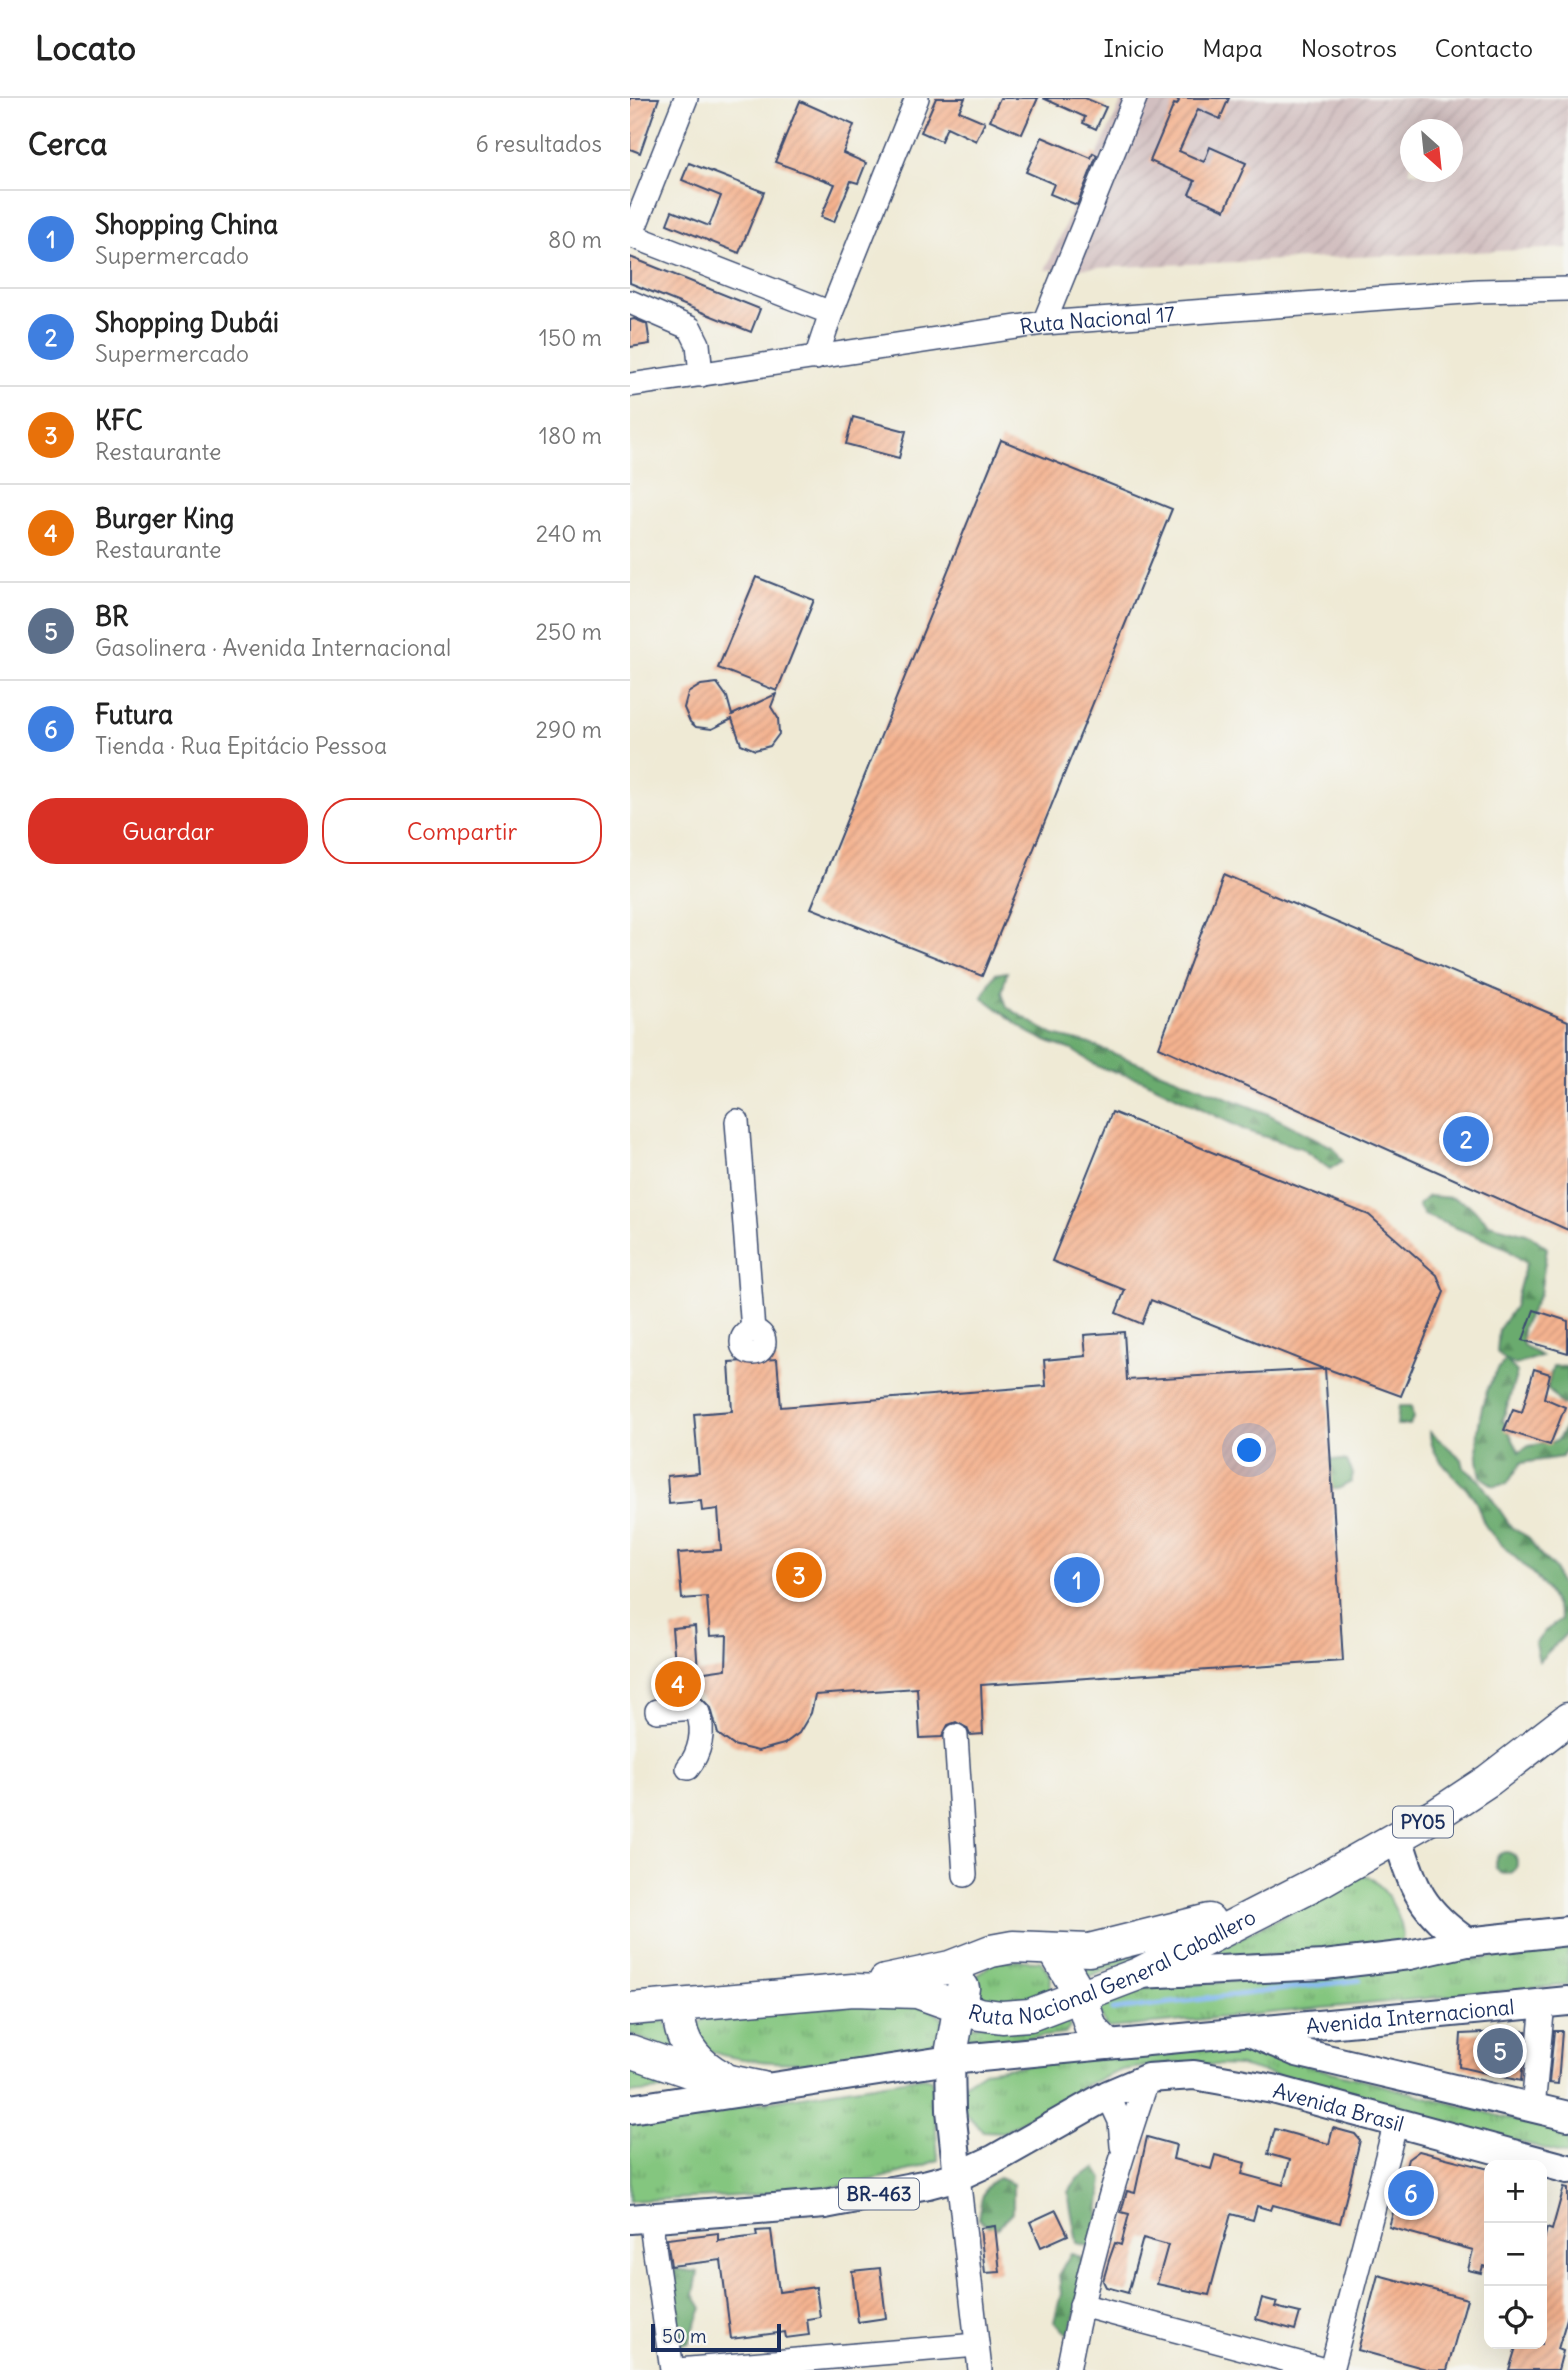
<!DOCTYPE html>
<html lang="es">
<meta charset="utf-8">
<style>
body{margin:0;font-family:Delius,sans-serif;background:#f2f2f2;color:#222}
.controls{position:absolute;right:21px;bottom:21px;display:grid;overflow:hidden;border-radius:14px;box-shadow:0 7px 28px #0002}
.controls button{width:63px;height:63px;display:grid;place-items:center;padding:0;border:0;border-bottom:2px solid #e0e0e0;background:#fff;color:#222;font:35px sans-serif}
.compass{position:absolute;left:770px;top:21px;width:63px;height:63px;border-radius:50%;background:#fff;box-shadow:0 7px 28px #0002;rotate:153deg}
.scale{position:absolute;left:21px;bottom:18px;width:130px;box-sizing:border-box;padding-left:7px;border:4px solid #1b2f5e;border-top:0;font-size:19px;line-height:24px;white-space:nowrap;color:#1b2f5e;-webkit-text-stroke:5px #f6f6f2;paint-order:stroke}
.you{position:absolute;left:620px;top:1353px;width:24px;height:24px;margin:-18px;border:5px solid #fff;border-radius:50%;background:#1a73e8;box-shadow:0 0 0 10px #1a73e833}
.badge{display:grid;place-items:center;width:46px;height:46px;border-radius:50%;background:#d93025;color:#fff;font-size:23px;font-weight:700}
.pin{position:absolute;translate:-50% -50%;border:4px solid #fff;box-shadow:0 2px 7px #0006}
.list{margin:0;padding:0;list-style:none}
h2{display:flex;justify-content:space-between;align-items:center;height:91px;margin:0;padding:0 28px;font-size:30px}
h2 small{font-size:23px;font-weight:400;color:#767676}
.list li{display:grid;grid-template-columns:46px 1fr auto;gap:21px;align-items:center;box-sizing:border-box;height:98px;padding:0 28px;border-top:2px solid #e0e0e0}
.list b{display:block;font-size:26px;white-space:nowrap}
.list p{margin:0;font-size:23px;white-space:nowrap;color:#767676}
.list em{font-size:23px;font-style:normal;color:#767676}
.actions{display:flex;gap:14px;padding:21px 28px}
.actions a{flex:1;padding:16px 0;border:2px solid #d93025;border-radius:28px;text-align:center;font-size:24px;color:#d93025}
.actions .main{background:#d93025;color:#fff}
.icon{flex:none;width:38px;height:38px;fill:none;stroke:currentColor;stroke-width:2;stroke-linecap:round;stroke-linejoin:round}
.map{position:relative;flex:none;width:938px;height:2272px;overflow:hidden}
header{display:flex;align-items:center;gap:42px;box-sizing:border-box;height:98px;padding:0 35px;background:#fff;border-bottom:2px solid #e0e0e0}
header strong{font-size:33px}
nav{display:flex;gap:38px;margin-inline-start:auto;font-size:24px}
main{display:flex}
aside{flex:1;background:#fff}
.map>svg:first-child{display:block}
.industrial{fill:url(#industrial-furrows);fill-rule:evenodd}
.grass{fill:url(#grass-tufts);stroke:#507a6e;stroke-width:2}
.forest{fill:url(#forest-firs);stroke:#436d66;stroke-width:2}
.lines{fill:none;stroke-linecap:round;stroke-linejoin:round}
.stream{stroke:#84b8f2;stroke-width:5}
.building{fill:url(#building-hatch)}
.minor-casing{stroke:#3b4b70;stroke-width:26}
.major-casing{stroke:#3b4b70;stroke-width:32}
.highway-casing{stroke:#3b4b70;stroke-width:35}
.minor{stroke:#fff;stroke-width:23}
.major{stroke:#fff;stroke-width:28}
.highway{stroke:#fff;stroke-width:32}
.labels{text-anchor:middle;dominant-baseline:central;stroke-width:5;stroke-linejoin:round;paint-order:stroke}
.shield{fill:#f6f6f2;stroke:#5d6b8a;stroke-width:2}
.shield-label{font-size:19px;font-weight:bold;fill:#1b2f5e}
.street-label{font-size:21px;fill:#1b2f5e;stroke:#f6f6f2}
</style>
<header>
<strong>Locato</strong>
<nav><a>Inicio</a><a>Mapa</a><a>Nosotros</a><a>Contacto</a></nav>
</header>
<main>
<aside>
<h2>Cerca<small>6 resultados</small></h2>
<ul class="list">
<li><span class="badge" style="background:#3f7fe0">1</span><div><b>Shopping China</b><p>Supermercado</p></div><em>80 m</em></li>
<li><span class="badge" style="background:#3f7fe0">2</span><div><b>Shopping Dubái</b><p>Supermercado</p></div><em>150 m</em></li>
<li><span class="badge" style="background:#e8710a">3</span><div><b>KFC</b><p>Restaurante</p></div><em>180 m</em></li>
<li><span class="badge" style="background:#e8710a">4</span><div><b>Burger King</b><p>Restaurante</p></div><em>240 m</em></li>
<li><span class="badge" style="background:#5c6f8a">5</span><div><b>BR</b><p>Gasolinera · Avenida Internacional</p></div><em>250 m</em></li>
<li><span class="badge" style="background:#3f7fe0">6</span><div><b>Futura</b><p>Tienda · Rua Epitácio Pessoa</p></div><em>290 m</em></li>
</ul>
<div class="actions"><a class="main">Guardar</a><a>Compartir</a></div>
</aside>
<div class="map">
<svg width="938" height="2272" viewBox="0 0 938 2272">
<defs>
<pattern id="industrial-furrows" width="10" height="10" patternUnits="userSpaceOnUse" patternTransform="scale(1.75)"><rect width="10" height="10" fill="#d2bfc0"/><path d="M-1 1l2-2M0 10L10 0M9 11l2-2" fill="none" stroke="#b4a4a7"/></pattern>
<pattern id="grass-tufts" width="24" height="20" patternUnits="userSpaceOnUse" patternTransform="scale(1.75)"><rect width="24" height="20" fill="#84c67f"/><path d="M3 7l-1-3M5 7V3M7 7l1-3M15 17l-1-3M17 17v-4M19 17l1-3" fill="none" stroke="#6ba16b"/></pattern>
<pattern id="forest-firs" width="22" height="20" patternUnits="userSpaceOnUse" patternTransform="scale(1.75)"><rect width="22" height="20" fill="#6bab6e"/><path d="M5 1l3.5 6h-7zM16 11l3.5 6h-7z" fill="#578c5e"/></pattern>
<pattern id="building-hatch" width="6" height="6" patternUnits="userSpaceOnUse" patternTransform="scale(1.75)"><rect width="6" height="6" fill="#f4b28f"/><path d="M-1 1l2-2M0 6l6-6M5 7l2-2" fill="none" stroke="#d1997e"/></pattern>
</defs>
<rect width="100%" height="100%" fill="#f6f6f2"/>
<filter id="ink" filterUnits="userSpaceOnUse"><feTurbulence type="fractalNoise" baseFrequency=".0143" numOctaves="2"/><feDisplacementMap in="SourceGraphic" scale="14" xChannelSelector="R" yChannelSelector="G"/><feConvolveMatrix kernelMatrix="1 2 1 2 8 2 1 2 1" color-interpolation-filters="sRGB"/></filter>
<filter id="wash" filterUnits="userSpaceOnUse"><feTurbulence type="fractalNoise" baseFrequency=".00686" numOctaves="4" result="noise"/><feDisplacementMap in="SourceGraphic" scale="28" xChannelSelector="R" yChannelSelector="G"/><feGaussianBlur stdDeviation="1.57" result="paint"/><feColorMatrix in="noise" values="0 0 0 0 0 0 0 0 0 0 0 0 0 0 0 0 0 1.4 0 .05"/><feComposite in="paint" operator="in"/></filter>
<g filter="url(#wash)">
<rect width="100%" height="100%" fill="#efead5"/>
<path class="industrial" d="M493 0H938V150L415 172ZM780 32H822V74H780Z"/>
<g class="grass">
<path d="M733 1777C752 1780 777 1825 772 1843L743 1851 567 1862Z"/>
<path d="M561 1837 458 1880 450 1867Z"/>
<path d="M938 1850V1887L480 1930 475 1928 469 1909 472 1904 510 1890 761 1871Z"/>
<path d="M366 1862 410 1863 421 1877 420 1895 399 1908 351 1902 345 1887 347 1878Z"/>
<path d="M249 1905 293 1906 313 1920C311 1932 310 1941 299 1947 265 1968 112 1972 77 1951 71 1946 68 1935 65 1928L77 1918Z"/>
<path d="M434 1913 440 1929 435 1936 341 1946 337 1945 332 1930Z"/>
<path d="M35 1923 52 1957 0 1936V1924Z"/>
<path d="M582 1948 610 1950 938 2036V2057L610 1968 541 1965 492 1972 458 1986 374 2034 353 2033 334 2014V1986L354 1973 505 1952Z"/>
<path d="M0 1965 66 1988 0 1995Z"/>
<path d="M293 1979 301 1981 303 1988 308 2062C212 2100 102 2097 0 2103V2025Z"/>
</g>
<g class="forest">
<path d="M377 874 372 894 377 909 423 937 457 945 636 1015 704 1050 712 1063 700 1071 671 1050 617 1033 513 982 469 969 442 952 420 945 398 934 352 899 365 876Z"/>
<path d="M798 1098 823 1100 838 1106 859 1126 900 1137 917 1150 910 1196 892 1230 893 1247 911 1258 886 1267 876 1262 887 1274 873 1322 889 1354 899 1348 927 1343 938 1324V1347L932 1359 891 1365 877 1386 864 1388 851 1379C842 1341 850 1292 875 1262L867 1254 869 1231 884 1209 896 1165 874 1149 794 1117 788 1107Z"/>
<path d="M923 1268 938 1269V1305L932 1307 917 1290Z"/>
<path d="M769 1308H781L783 1320 780 1327H767Z"/>
<path d="M800 1334 832 1361 834 1370 849 1382 882 1430 898 1439 906 1452 925 1471 928 1482 938 1495V1534L909 1563 905 1546 915 1533 931 1522C917 1475 883 1465 857 1430 849 1420 850 1405 841 1396 825 1377 800 1361 800 1334Z"/>
<path d="M701 1361 717 1363 723 1376 721 1384 708 1391H699L695 1375Z"/>
<circle cx="876" cy="1765" r="11"/>
<path d="M466 2070 473 2081 465 2150 447 2145 438 2094 448 2080Z"/>
<path d="M369 2080 383 2086V2114L365 2132 348 2120C351 2103 352 2087 369 2080Z"/>
<path d="M441 2155 460 2164 439 2237 424 2224 431 2196 429 2176Z"/>
<path d="M47 2171 68 2174 64 2197 72 2210 58 2245 44 2247 41 2175Z"/>
</g>
<g class="lines">
<path class="stream" d="M483 1912 730 1882"/>
</g>
<g id="blocks">
<g class="building">
<path d="M0 0H29L10 55 0 51Z"/>
<path d="M306 0H335L329 13 355 24 346 43 317 29 311 43 291 34Z"/>
<path d="M370 0H408L392 36 360 22Z"/>
<path d="M413 0H455L476 9 466 31 453 25 455 19Z"/>
<path d="M543 0H599L590 21 568 11 549 53 574 64 580 49 616 65 595 112 559 96 565 83 520 63 544 6 547 7 549 3Z"/>
<path d="M170 3 224 27 213 55 236 65 228 85 221 83 204 124 191 119 205 86 145 64Z"/>
<path d="M412 39 461 60 463 55 467 57 447 107 420 96 424 86 396 74Z"/>
<path d="M59 65 134 94 109 155 37 126 42 113 79 128 91 98 52 82Z"/>
<path d="M0 159 130 211 121 234 0 185Z"/>
<path d="M4 221 17 226 20 246 0 249V222Z"/>
<path d="M223 319 276 333 269 360 216 346Z"/>
<path d="M371 342 542 411 352 878 181 810Z"/>
<path d="M126 479 184 502 147 593 88 570Z"/>
<path d="M87 585 97 599 102 617 146 596 141 609 148 620 149 636 140 648 125 652 111 646 102 621 82 631 66 629 60 624 54 610 58 595 71 587Z"/>
<path d="M593 776 938 923V1132L529 949Z"/>
<path d="M482 1014 739 1117 807 1177 814 1194 771 1298 695 1270 713 1563 351 1587 353 1636 340 1637 337 1630 326 1624 318 1627 312 1639 290 1640 287 1590 185 1597 181 1615 169 1635 154 1646 128 1653 103 1647 88 1636 81 1610 68 1597 29 1599 28 1578 46 1576 42 1530 65 1528 68 1575 96 1571 97 1537 80 1538 77 1499 52 1501 48 1455 91 1452 88 1411 72 1413 71 1403 39 1406 37 1378 69 1375 64 1316 102 1313 99 1264 147 1261 151 1309 416 1288 414 1262 456 1258 454 1237 494 1234 497 1282 694 1271 521 1202 512 1226 486 1215 495 1192 422 1163Z"/>
<path d="M904 1212 938 1223V1255L893 1242Z"/>
<path d="M904 1271 920 1276 914 1300 935 1309 920 1347 874 1332 883 1311 892 1314Z"/>
<path d="M896 1933 891 1983 829 1969 831 1936Z"/>
<path d="M924 1933H932L928 1986 919 1985Z"/>
<path d="M703 2030 725 2036 730 2042 710 2125 643 2107 641 2112 627 2108 623 2122 601 2116 579 2197 527 2186 538 2147 513 2140 498 2195 476 2189 473 2183 479 2162 485 2145 491 2147 499 2116 491 2114 497 2093 505 2095 517 2039 546 2047 543 2061 581 2071 585 2057 615 2065 612 2076 653 2087 660 2062 638 2056 645 2031 699 2046Z"/>
<path d="M789 2053 859 2071V2170L853 2168 851 2175 838 2172 843 2152 759 2129 778 2061Z"/>
<path d="M934 2089 938 2090V2217L928 2251 933 2253 928 2272H879L887 2246H912V2150L917 2130 922 2132Z"/>
<path d="M426 2112 438 2137 411 2149 400 2124Z"/>
<path d="M365 2128 370 2174 355 2175 350 2130Z"/>
<path d="M141 2132 149 2194 186 2189 190 2219 177 2221 179 2237 156 2240 155 2234 101 2241 91 2162 41 2168 37 2141 88 2135V2143L127 2138 126 2133Z"/>
<path d="M250 2170 256 2220 228 2224 222 2173Z"/>
<path d="M748 2177 837 2201 817 2272H800L728 2252Z"/>
<path d="M632 2200 647 2204 645 2209 670 2215 665 2232 626 2221Z"/>
</g>
</g>
</g>
<g filter="url(#ink)">
<use href="#blocks" fill-opacity="0" stroke="#3b4b70" stroke-width="2"/>
<g class="lines">
<defs>
<g id="minor">
<path d="M0 137 201 215 186 260"/>
<path d="M1 138 56 0"/>
<path d="M0 204 60 230 68 246 71 277"/>
<path d="M201 215 287 0"/>
<path d="M414 225 505 0"/>
<path id="s1" d="M0 287 414 225 848 193 938 191"/>
<path d="M107 1023 123 1233"/>
<circle cx="123" cy="1244" r="11"/>
<path d="M27 1613 63 1610 68 1615C75 1633 70 1655 58 1670"/>
<path d="M326 1638 335 1777"/>
<path d="M478 1997 490 2023 492 2048"/>
<path d="M903 2010 913 1905"/>
<path d="M328 2078 350 2272"/>
<path d="M20 2120 42 2272"/>
<path d="M451 2207 695 2272"/>
<path d="M48 2272 347 2247"/>
<path d="M438 2272C457 2173 485 2076 518 1980"/>
<path d="M701 2272 766 2024"/>
</g>
<g id="major">
<path d="M768 1739C783 1791 792 1813 837 1844"/>
<path d="M508 1876 694 1867 779 1857 837 1844 938 1833"/>
<path d="M620 1934 667 1954 938 2018"/>
<path d="M320 1962 321 2012 328 2078"/>
<path id="s2" d="M0 2011 320 1962 938 1903"/>
<path id="s3" d="M0 2121 195 2106 298 2086 328 2078 365 2061 478 1997 518 1980 564 1977 643 1991 938 2071"/>
</g>
<g id="highway">
<path d="M424 1852 451 1898 461 1930 476 1945"/>
<path d="M255 1883 320 1869 361 1853 383 1849 459 1852 579 1822"/>
<path d="M50 1907C46 1938 62 1962 90 1978"/>
<path id="s4" d="M0 1911 223 1892 287 1894 349 1916 372 1919 400 1917 508 1876 692 1782 806 1717 859 1682 938 1621"/>
<path d="M0 1953 70 1977 132 1990"/>
<path d="M320 1962 333 1890"/>
</g>
</defs>
<use href="#minor" class="minor-casing"/>
<use href="#major" class="major-casing"/>
<use href="#highway" class="highway-casing"/>
<use href="#minor" class="minor"/>
<use href="#major" class="major"/>
<use href="#highway" class="highway"/>
</g>
</g>
<g class="labels">
<g class="shield">
<rect x="763" y="1708.5" width="60" height="31" rx="5"/>
<rect x="209" y="2080.5" width="80" height="31" rx="5"/>
</g>
<g class="shield-label">
<text x="793" y="1724">PY05</text>
<text x="249" y="2096">BR-463</text>
</g>
<g class="street-label">
<text stroke="none"><textPath href="#s1" startOffset="472">Ruta Nacional 17</textPath></text>
<text stroke="none"><textPath href="#s4" startOffset="497">Ruta Nacional General Caballero</textPath></text>
<text stroke="none"><textPath href="#s2" startOffset="786">Avenida Internacional</textPath></text>
<text stroke="none"><textPath href="#s3" startOffset="740">Avenida Brasil</textPath></text>
</g>
</g>
</svg>
<div class="controls">
<button>+</button>
<button>−</button>
<button><svg class="icon" aria-label="locate" viewBox="0 0 24 24"><circle cx="12" cy="12" r="6"/><path d="M12 2v4M12 18v4M2 12h4M18 12h4"/></svg></button>
</div>
<svg class="compass" viewBox="-18 -18 36 36"><path d="M0-13l5 13h-10z" fill="#e53935"/><path d="M0 13l5-13h-10z" fill="#767676"/></svg>
<div class="scale">50 m</div>
<div class="you"></div>
<div class="pin badge" style="left:447px;top:1482px;background:#3f7fe0">1</div>
<div class="pin badge" style="left:836px;top:1041px;background:#3f7fe0">2</div>
<div class="pin badge" style="left:169px;top:1477px;background:#e8710a">3</div>
<div class="pin badge" style="left:48px;top:1586px;background:#e8710a">4</div>
<div class="pin badge" style="left:870px;top:1953px;background:#5c6f8a">5</div>
<div class="pin badge" style="left:781px;top:2095px;background:#3f7fe0">6</div>
</div>
</main>
